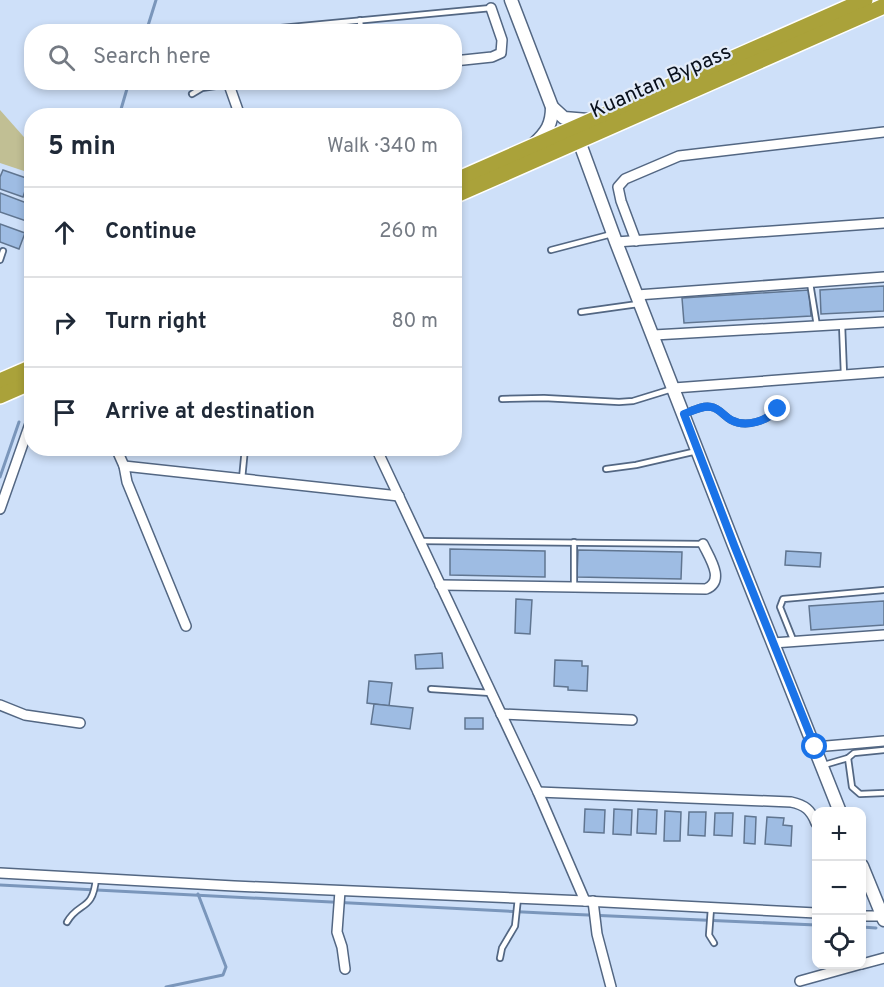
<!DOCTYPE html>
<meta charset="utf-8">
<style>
body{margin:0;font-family:Overpass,sans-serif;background:#f2f2f3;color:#1f2937}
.controls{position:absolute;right:18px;bottom:18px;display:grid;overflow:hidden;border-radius:12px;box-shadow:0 3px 9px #0003}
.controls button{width:54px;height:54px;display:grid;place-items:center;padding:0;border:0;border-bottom:2px solid #e0e1e3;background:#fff;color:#1f2937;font:30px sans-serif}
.stop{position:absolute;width:18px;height:18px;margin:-14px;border:4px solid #1a73e8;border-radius:50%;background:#fff}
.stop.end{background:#1a73e8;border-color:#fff;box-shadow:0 2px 6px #0008}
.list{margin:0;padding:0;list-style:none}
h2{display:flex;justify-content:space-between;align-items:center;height:78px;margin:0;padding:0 24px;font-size:26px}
h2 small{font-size:20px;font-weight:400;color:#747a83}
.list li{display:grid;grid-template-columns:39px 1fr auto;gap:18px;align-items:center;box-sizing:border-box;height:90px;padding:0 24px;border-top:2px solid #e0e1e3}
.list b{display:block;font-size:22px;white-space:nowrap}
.list em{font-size:20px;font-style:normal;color:#747a83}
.icon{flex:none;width:33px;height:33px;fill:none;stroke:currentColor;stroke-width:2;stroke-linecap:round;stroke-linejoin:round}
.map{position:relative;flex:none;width:884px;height:987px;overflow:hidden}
.search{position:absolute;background:#fff;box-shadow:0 3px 9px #0003;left:24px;top:24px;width:438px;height:66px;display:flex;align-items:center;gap:15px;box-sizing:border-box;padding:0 21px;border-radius:24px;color:#747a83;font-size:22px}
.panel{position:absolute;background:#fff;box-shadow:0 3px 9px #0003;left:24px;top:108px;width:438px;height:348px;border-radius:24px}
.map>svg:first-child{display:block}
.green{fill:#c1bf94}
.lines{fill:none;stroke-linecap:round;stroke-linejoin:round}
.stream{stroke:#7a96bb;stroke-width:3}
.building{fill:#9ebce3;stroke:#607590;stroke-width:1.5}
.service-casing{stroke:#536783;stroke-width:8}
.minor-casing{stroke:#536783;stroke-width:12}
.tertiary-casing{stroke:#536783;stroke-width:15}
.trunk-casing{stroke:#fff;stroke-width:18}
.service{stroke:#fff;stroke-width:4.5}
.minor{stroke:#fff;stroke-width:9}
.tertiary{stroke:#fff;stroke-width:12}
.trunk{stroke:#aaa23a;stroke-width:15}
.route{stroke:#1a73e8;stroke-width:8}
.labels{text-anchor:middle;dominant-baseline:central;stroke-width:4.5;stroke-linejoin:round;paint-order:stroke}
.street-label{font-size:21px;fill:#09101b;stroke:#e3ecf9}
</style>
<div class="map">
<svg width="884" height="987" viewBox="0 0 884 987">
<rect width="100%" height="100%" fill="#cee0f9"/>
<path class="green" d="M0 110 31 145 24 171 0 163Z"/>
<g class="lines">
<g class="stream">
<path d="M146 32 156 0"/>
<path d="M119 116 129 82"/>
<path d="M0 477 19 422"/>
<path d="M0 885 543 913 816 925"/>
<path d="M862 927 876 928"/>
<path d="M166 987 223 975 226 967 198 894"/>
</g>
</g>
<g class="building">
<path d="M3 170 29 179 23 197 0 189V177Z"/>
<path d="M0 193 32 205V223L0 212Z"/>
<path d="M0 224 25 233 19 249 0 242Z"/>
<path d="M884 286V311L821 314 820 290Z"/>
<path d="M809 290 811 316 684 323 682 298Z"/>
<path d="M450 549 545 551V577L450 575Z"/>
<path d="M578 550 682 552 681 579 577 577Z"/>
<path d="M786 551 821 553 820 567 785 565Z"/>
<path d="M516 599 532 600 530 634 515 633Z"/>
<path d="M884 601V625L811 630 809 606Z"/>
<path d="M442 653 443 668 416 669 415 655Z"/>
<path d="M555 660 582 661V666H588L587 691 568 690V687L554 686Z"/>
<path d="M369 681 392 683 389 706 367 703Z"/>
<path d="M374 704 413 708 410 729 371 724Z"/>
<rect x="465" y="718" width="18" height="11"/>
<path d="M585 809 605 810 604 833 584 832Z"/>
<path d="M614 809 632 810 631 835 613 834Z"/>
<path d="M638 809 657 810 656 834 637 833Z"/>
<path d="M665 811 681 812 680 841H664Z"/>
<path d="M689 812H706L705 836 688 835Z"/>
<path d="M715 813H733L732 836 714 835Z"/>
<path d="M745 816 756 817 755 844 744 843Z"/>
<path d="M767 817 784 818 783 825 792 826 791 846 765 844Z"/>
</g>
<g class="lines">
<defs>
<g id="service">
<path d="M360 20 361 32"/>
<path d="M238 32 491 8"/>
<path d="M192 94 202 88 229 84"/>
<path d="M551 250 612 234"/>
<path d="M0 260 3 251"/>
<path d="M810 283 817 326"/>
<path d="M581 312 638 304"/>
<path d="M842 324 844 375"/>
<path d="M502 399 544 398 619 402 633 401 672 389"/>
<path d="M684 414C692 411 703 405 711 407 719 408 724 416 731 420 746 428 767 421 778 409"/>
<path d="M606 469 636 465 697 451"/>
<path d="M242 479 245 448"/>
<path d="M420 541 703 544"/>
<path d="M574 587V542"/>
<path d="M794 642 780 607 783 599 884 590"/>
<path d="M431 689 491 693"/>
<path d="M848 758 852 787 860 794 884 793"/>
<path d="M824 765 848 758 854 753 884 750"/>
<path d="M711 908 709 935 714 943"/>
<path d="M67 922C79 901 93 912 96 878"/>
<path d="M500 958 502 948 515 926 518 898"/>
</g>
<g id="minor">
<path d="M454 61 492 57 501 53 502 40 491 8"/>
<path d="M228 82 240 116"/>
<path d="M636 241 621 201 618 187 625 179 679 156 884 132"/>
<path d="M616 242 884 223"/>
<path d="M637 295 884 277"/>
<path d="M654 335 884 322"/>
<path d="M674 388 884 372"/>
<path d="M116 448 124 466 127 482 186 626"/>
<path d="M376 448 538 792 585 901"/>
<path d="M124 466 399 496"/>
<path d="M0 509 32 418"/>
<path d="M440 585 706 589C726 581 709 557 703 544"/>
<path d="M773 643 884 635"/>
<path d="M0 705 25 715 80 723"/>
<path d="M501 714 632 720"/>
<path d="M815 747 884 741"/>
<path d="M538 792 791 802C805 805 811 810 816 823"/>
<path d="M0 873 234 886 585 901 816 913"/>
<path d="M340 891 337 932 342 947 345 969"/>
<path d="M593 901 597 934 611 987"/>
<path d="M862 916H884"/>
<path d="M862 964 884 958"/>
<path d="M800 981 861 964"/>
</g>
<g id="tertiary">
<path d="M511 0 552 107C552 124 547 132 534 144"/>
<path d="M552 107 564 118 588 120"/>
<path d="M579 141 616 242 734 545 840 812"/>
<path d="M862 866 884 920"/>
</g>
<g id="trunk">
<path d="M454 181 865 0"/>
<path d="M454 196 884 6"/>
<path d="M0 381 32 367"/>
<path d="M0 396 32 382"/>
</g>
</defs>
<use href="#service" class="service-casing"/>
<use href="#minor" class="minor-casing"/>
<use href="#tertiary" class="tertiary-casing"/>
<use href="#trunk" class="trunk-casing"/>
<use href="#service" class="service"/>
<use href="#minor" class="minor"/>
<use href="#tertiary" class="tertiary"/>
<use href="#trunk" class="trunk"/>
</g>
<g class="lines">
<path class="route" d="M778 409C767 421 746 428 731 420 724 416 719 408 711 407 703 405 692 411 684 414L734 545 815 747"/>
</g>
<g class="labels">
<g class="street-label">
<text transform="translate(661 82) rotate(-24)">Kuantan Bypass</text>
</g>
</g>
</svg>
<div class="controls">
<button>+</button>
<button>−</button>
<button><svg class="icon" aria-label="locate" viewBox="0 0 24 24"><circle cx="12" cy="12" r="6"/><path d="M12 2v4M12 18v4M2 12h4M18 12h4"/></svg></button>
</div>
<div class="stop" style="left:815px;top:747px"></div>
<div class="stop end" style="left:778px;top:409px"></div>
<div class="search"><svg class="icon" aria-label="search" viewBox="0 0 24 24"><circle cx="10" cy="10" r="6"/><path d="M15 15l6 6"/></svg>Search here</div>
<section class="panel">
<h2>5 min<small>Walk · 340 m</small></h2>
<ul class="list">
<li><svg class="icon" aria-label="ahead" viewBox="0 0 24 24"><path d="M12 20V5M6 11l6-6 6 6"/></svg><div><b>Continue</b></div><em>260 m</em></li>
<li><svg class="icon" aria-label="right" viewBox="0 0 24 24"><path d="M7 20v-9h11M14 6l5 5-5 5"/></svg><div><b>Turn right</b></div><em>80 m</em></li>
<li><svg class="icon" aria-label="arrive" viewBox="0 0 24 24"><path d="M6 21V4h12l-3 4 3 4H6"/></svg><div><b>Arrive at destination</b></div></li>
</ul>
</section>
</div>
